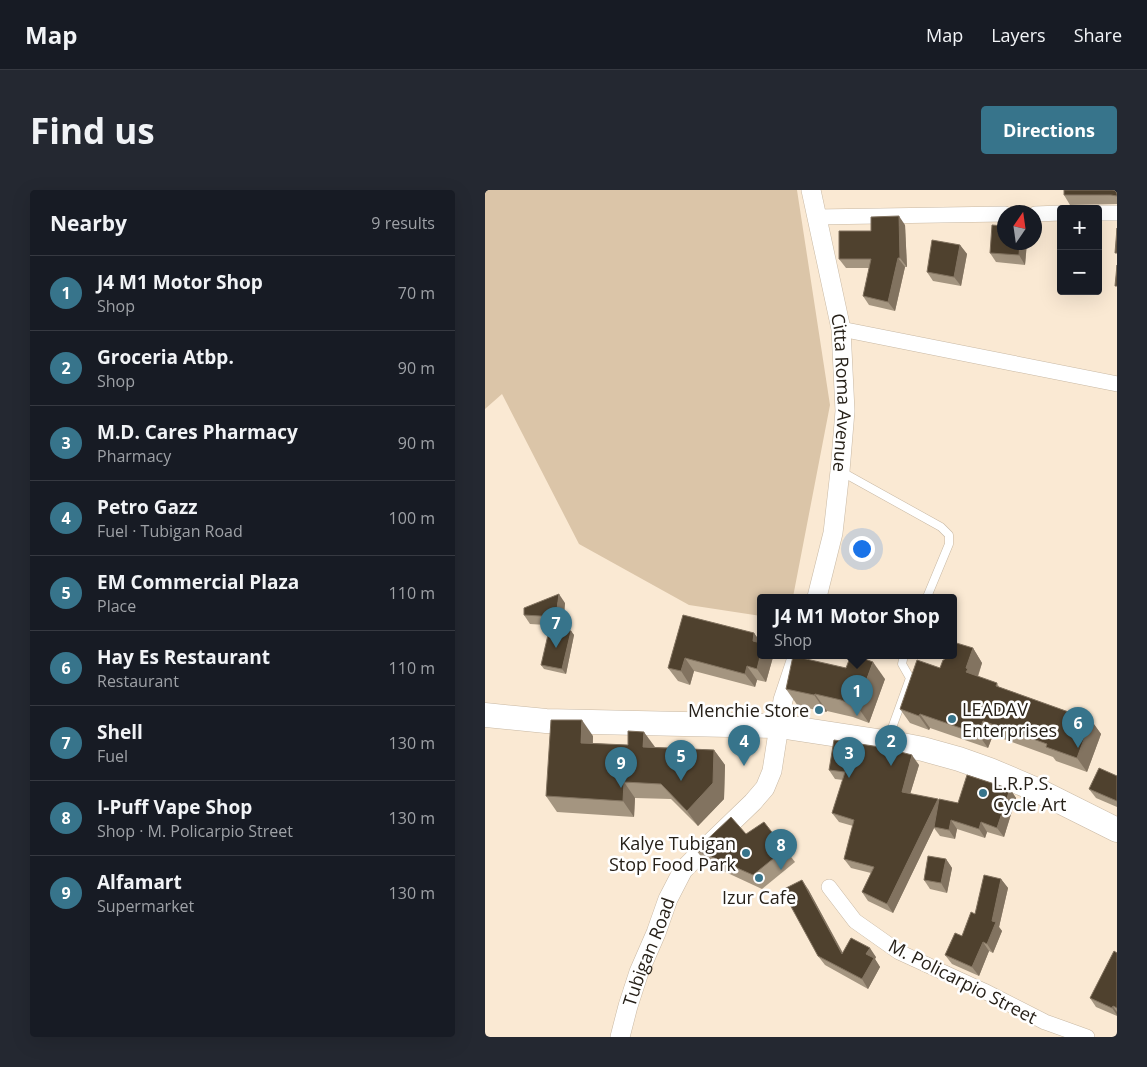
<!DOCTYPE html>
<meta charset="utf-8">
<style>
body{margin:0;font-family:"Open Sans",sans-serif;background:#242831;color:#f1f3f6}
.controls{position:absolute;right:15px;top:15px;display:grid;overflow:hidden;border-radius:5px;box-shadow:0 5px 20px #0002}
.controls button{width:45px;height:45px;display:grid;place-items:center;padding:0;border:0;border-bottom:1px solid #363941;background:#171b24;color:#f1f3f6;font:25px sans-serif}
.compass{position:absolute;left:512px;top:15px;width:45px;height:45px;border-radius:50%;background:#171b24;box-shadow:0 5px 20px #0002;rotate:13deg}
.you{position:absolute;left:376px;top:358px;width:18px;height:18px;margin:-12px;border:4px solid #fff;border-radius:50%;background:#1a73e8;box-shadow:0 0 0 8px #1a73e833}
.badge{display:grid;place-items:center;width:32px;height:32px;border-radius:50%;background:#37748b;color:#fff;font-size:16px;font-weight:700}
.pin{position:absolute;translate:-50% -41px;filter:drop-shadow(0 1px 2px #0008)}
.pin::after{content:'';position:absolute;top:26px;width:18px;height:15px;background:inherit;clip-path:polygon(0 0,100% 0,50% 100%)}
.popup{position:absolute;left:272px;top:404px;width:200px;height:65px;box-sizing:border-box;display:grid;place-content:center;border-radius:5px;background:#171b24;filter:drop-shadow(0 1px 4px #0005);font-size:16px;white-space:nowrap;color:#9ea1a6}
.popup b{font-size:19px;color:#f1f3f6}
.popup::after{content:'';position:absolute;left:50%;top:100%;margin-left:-10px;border:10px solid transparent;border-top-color:#171b24}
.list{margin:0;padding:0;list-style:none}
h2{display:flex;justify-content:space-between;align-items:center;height:65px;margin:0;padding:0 20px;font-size:21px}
h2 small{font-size:16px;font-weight:400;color:#9ea1a6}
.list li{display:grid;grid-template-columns:32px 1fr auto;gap:15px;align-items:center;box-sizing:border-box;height:75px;padding:0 20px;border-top:1px solid #363941}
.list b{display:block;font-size:19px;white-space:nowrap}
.list p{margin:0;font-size:16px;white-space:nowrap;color:#9ea1a6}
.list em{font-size:16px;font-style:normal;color:#9ea1a6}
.map{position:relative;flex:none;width:632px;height:847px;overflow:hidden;border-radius:5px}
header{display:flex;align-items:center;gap:30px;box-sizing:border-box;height:70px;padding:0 25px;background:#171b24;border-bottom:1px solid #363941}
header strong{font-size:24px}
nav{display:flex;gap:28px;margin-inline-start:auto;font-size:18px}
.intro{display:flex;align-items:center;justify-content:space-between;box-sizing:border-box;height:120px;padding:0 30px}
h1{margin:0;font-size:35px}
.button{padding:12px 22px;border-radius:5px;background:#37748b;color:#fff;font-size:18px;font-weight:700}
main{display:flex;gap:30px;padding:0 30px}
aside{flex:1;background:#171b24;border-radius:5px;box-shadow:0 5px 20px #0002}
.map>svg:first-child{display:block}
.green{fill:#dbc5a8}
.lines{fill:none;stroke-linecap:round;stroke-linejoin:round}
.service-casing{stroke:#c8b8a3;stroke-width:9}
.minor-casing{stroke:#c8b8a3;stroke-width:16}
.tertiary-casing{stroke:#c8b8a3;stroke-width:20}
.primary-casing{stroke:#c8b8a3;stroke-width:25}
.service{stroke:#fff;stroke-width:8}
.minor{stroke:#fff;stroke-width:15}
.tertiary{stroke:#fff;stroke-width:19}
.primary{stroke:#fff;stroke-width:24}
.wall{fill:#a49580}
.shaded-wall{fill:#827360}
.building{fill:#4f412e;stroke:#827360}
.poi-dot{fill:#37748b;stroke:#fff;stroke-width:2}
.labels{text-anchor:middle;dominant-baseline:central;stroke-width:5;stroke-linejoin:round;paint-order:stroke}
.street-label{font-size:18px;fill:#272119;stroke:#fff}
.poi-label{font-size:18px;fill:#272119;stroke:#fff;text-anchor:start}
</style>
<header>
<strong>Map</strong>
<nav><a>Map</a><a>Layers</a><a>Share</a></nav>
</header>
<div class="intro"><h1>Find us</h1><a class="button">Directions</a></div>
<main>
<aside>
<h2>Nearby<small>9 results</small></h2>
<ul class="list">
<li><span class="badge">1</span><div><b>J4 M1 Motor Shop</b><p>Shop</p></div><em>70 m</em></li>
<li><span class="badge">2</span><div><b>Groceria Atbp.</b><p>Shop</p></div><em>90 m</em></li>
<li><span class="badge">3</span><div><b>M.D. Cares Pharmacy</b><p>Pharmacy</p></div><em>90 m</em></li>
<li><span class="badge">4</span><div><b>Petro Gazz</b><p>Fuel · Tubigan Road</p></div><em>100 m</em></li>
<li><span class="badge">5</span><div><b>EM Commercial Plaza</b><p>Place</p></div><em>110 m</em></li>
<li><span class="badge">6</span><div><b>Hay Es Restaurant</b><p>Restaurant</p></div><em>110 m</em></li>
<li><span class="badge">7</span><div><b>Shell</b><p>Fuel</p></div><em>130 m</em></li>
<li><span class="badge">8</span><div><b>I-Puff Vape Shop</b><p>Shop · M. Policarpio Street</p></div><em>130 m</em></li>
<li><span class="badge">9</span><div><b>Alfamart</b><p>Supermarket</p></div><em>130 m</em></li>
</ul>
</aside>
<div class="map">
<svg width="632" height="847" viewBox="0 0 632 847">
<rect width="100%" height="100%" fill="#fae9d3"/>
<path class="green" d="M0 0H312L345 215 308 407H276V426L204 415 94 354 17 204 0 219Z"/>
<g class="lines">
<defs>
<g id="service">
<path d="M357 282 456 337 464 345V354L442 407"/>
<path d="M403 549 425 488 417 474 419 465"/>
</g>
<g id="minor">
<path d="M613 23H632"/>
<path d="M550 24 576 23"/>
<path d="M331 27 520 24"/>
<path d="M356 139 632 194"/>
<path d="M344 697 370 731 414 762 499 801 560 832 602 847"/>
</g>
<g id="tertiary">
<path id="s1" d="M326 0 356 139 360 221 355 281 348 343 332 407"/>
<path id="s2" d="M135 847 143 816 154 782 171 743 183 709 198 680 213 665 268 612 280 598 287 581 298 510 313 465"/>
</g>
<path id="primary" d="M0 525 61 531 294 536 412 554 438 559 474 569 505 580 552 600 632 640"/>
</defs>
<use href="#service" class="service-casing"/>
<use href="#minor" class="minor-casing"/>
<use href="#tertiary" class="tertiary-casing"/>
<use href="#primary" class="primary-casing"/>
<use href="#service" class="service"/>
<use href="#minor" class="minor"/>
<use href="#tertiary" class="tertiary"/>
<use href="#primary" class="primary"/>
</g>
<g class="wall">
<path d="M632 0V14L585 15 579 5Z"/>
<path d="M420 35 422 77H420L410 121 384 115 378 106 384 78H361L354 69 386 41Z"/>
<path d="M520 52H542L540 75 511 72 505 63Z"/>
<path d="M475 55 482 64 476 96 448 91 442 82Z"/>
<path d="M80 413 78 436 45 434 39 425Z"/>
<path d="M198 425 269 443 276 453V465H286L288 467 281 492 272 490 270 497 209 481 205 495 193 491 183 478Z"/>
<path d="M86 441 89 445 81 484 59 479 56 475Z"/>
<path d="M488 458 497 473 493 487 512 493 514 497 606 530 616 544 602 582 571 571 568 567 508 545 503 558 445 538 444 540 425 533 415 519 455 478 459 470Z"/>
<path d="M400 489 384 533 368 527 342 521 341 522 313 516 301 499Z"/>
<path d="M108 546V553L170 557 229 560 240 575 239 609 213 636 186 609 150 608 149 627 72 622 61 606Z"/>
<path d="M408 559 434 575 425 604 453 610 473 613 525 599 531 608 519 647 502 642 500 648 472 639 470 649 455 646 449 638 408 723 383 711 377 702 386 683 366 678 359 669 368 636 354 632 347 623 358 590 350 589 344 580Z"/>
<path d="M632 586V617L611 608 604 599Z"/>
<path d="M300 659 310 672 277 699 221 673 211 660Z"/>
<path d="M461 669 467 678 462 703 445 699 439 690Z"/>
<path d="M516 689 523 698 514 737 517 741 508 763 504 761 494 786 467 774 460 765 477 746 490 724Z"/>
<path d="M323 699 358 763 391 767 390 769 395 777 383 799 340 775 333 766Z"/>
<path d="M632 763V826L611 817 605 808Z"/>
</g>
<g class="shaded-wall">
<path d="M414 26 420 35 422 77 415 68Z"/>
<path d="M535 52H542L540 75 534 65Z"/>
<path d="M475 55 482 64 476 96 469 87Z"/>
<path d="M413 68 420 77 410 121 403 112Z"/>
<path d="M74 404 80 413 78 436 71 427Z"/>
<path d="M86 441 89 445 81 484 77 479Z"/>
<path d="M269 443 276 453V463L268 451Z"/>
<path d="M488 458 497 473 491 491 481 482V478Z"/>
<path d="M276 465H286L288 467 281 492 272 479Z"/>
<path d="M200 468 209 481 205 495 196 481Z"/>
<path d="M388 472 400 489 384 533 372 516Z"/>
<path d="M262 476 272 490 270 497 260 484Z"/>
<path d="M330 504 342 521 341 522 329 505Z"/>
<path d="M435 524 445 538 444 540 434 526Z"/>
<path d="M97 530 108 546 107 568 96 553Z"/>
<path d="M606 530 616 544 602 582 592 568Z"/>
<path d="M498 531 508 545 503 558 493 544Z"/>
<path d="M159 542 170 557H158Z"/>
<path d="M229 560 240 575 239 609 213 636 202 621Z"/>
<path d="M427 565 434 575 423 611 417 602Z"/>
<path d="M139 592 150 608 149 627 138 611Z"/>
<path d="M525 599 531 608 519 647 512 638Z"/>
<path d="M453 609 459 618 449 637V638L408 723 402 714Z"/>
<path d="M466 630 472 639 470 649 464 640Z"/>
<path d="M496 632 502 642 500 648 494 639Z"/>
<path d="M461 669 467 678 462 703 456 693Z"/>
<path d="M516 689 523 698 514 737 517 741 508 763 502 754Z"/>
<path d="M317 690 323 699 363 773 357 764Z"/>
<path d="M498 752 504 761 494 786 487 777Z"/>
<path d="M385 758 391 767 390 769 395 777 383 799 377 789 381 764Z"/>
<path d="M628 816 632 822V825L627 818Z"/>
</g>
<g class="building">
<path d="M579 0H632V6L626 5H579Z"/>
<path d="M414 26 415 68H413L403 112 378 106 386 69H354V41H386V27Z"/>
<path d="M507 35 520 36V52H535L534 65 505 63Z"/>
<path d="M632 38V63H630Z"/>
<path d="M447 50 475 55 469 87 442 82Z"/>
<path d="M632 75V96H630Z"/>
<path d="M74 404 71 427 39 425V418Z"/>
<path d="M198 425 269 443 268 451 276 453V463L272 479 262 476 260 484 200 468 196 481 183 478Z"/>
<path d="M65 436 86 441 77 479 56 475Z"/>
<path d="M468 452 488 458 481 478 483 479 481 482 512 493 511 496 606 530 592 568 561 557 562 554 498 531 493 544 435 524 434 526 415 519 432 470 455 478 458 470H459L461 465H468Z"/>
<path d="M366 465H369L388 472 372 516 356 510 330 504 329 505 301 499 308 466 361 478Z"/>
<path d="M66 530H97L96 553 143 555V541L159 542 158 557 229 560 228 593 202 621 176 594 139 592 138 611 61 606Z"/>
<path d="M349 550 408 559V560L427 565 417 602 453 609 402 714 377 702 389 677 359 669 369 630 347 623 360 582 344 580Z"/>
<path d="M614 578 632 586V611L604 599Z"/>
<path d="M482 585 525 599 512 638 496 632 494 639 466 630 464 640 449 637 454 609 473 613Z"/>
<path d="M246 627 261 644 279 632 300 659 268 685 211 660Z"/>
<path d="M443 666 461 669 456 693 439 690Z"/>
<path d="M499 685 516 689 507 731 511 732 502 754 498 752 487 777 460 765 470 743 477 746 486 722 490 724Z"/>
<path d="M317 690 357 764 366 748 385 758 381 764 389 768 377 789 333 766 297 700Z"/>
<path d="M629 761 632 763V818L628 816 627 818 605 808Z"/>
</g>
<g class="poi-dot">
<circle cx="334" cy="520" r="5"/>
<circle cx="467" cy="529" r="5"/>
<circle cx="498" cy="603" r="5"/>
<circle cx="261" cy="663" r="5"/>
<circle cx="274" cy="688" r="5"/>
</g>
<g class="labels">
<g class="street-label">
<text stroke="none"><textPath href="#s1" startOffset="206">Citta Roma Avenue</textPath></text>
<text stroke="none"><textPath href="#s2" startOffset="90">Tubigan Road</textPath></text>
<text transform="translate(478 791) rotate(27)">M. Policarpio Street</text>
</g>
<g class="poi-label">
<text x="477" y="519">LEADAV<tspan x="477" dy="21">Enterprises</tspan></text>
<text x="324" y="520" text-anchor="end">Menchie Store</text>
<text x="508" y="593">L.R.P.S.<tspan x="508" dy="21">Cycle Art</tspan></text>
<text x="251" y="653" text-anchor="end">Kalye Tubigan<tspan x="251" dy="21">Stop Food Park</tspan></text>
<text x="274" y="707" text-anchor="middle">Izur Cafe</text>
</g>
</g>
</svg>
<div class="controls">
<button>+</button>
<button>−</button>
</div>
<svg class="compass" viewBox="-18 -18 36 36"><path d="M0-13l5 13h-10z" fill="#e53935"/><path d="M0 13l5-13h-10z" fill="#9ea1a6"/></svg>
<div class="you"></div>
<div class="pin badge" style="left:372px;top:526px">1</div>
<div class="popup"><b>J4 M1 Motor Shop</b>Shop</div>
<div class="pin badge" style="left:406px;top:576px">2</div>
<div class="pin badge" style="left:364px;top:588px">3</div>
<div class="pin badge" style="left:259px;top:576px">4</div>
<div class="pin badge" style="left:196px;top:591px">5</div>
<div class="pin badge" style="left:593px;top:558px">6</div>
<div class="pin badge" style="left:71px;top:458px">7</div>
<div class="pin badge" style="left:296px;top:680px">8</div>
<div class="pin badge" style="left:136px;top:598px">9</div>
</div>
</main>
